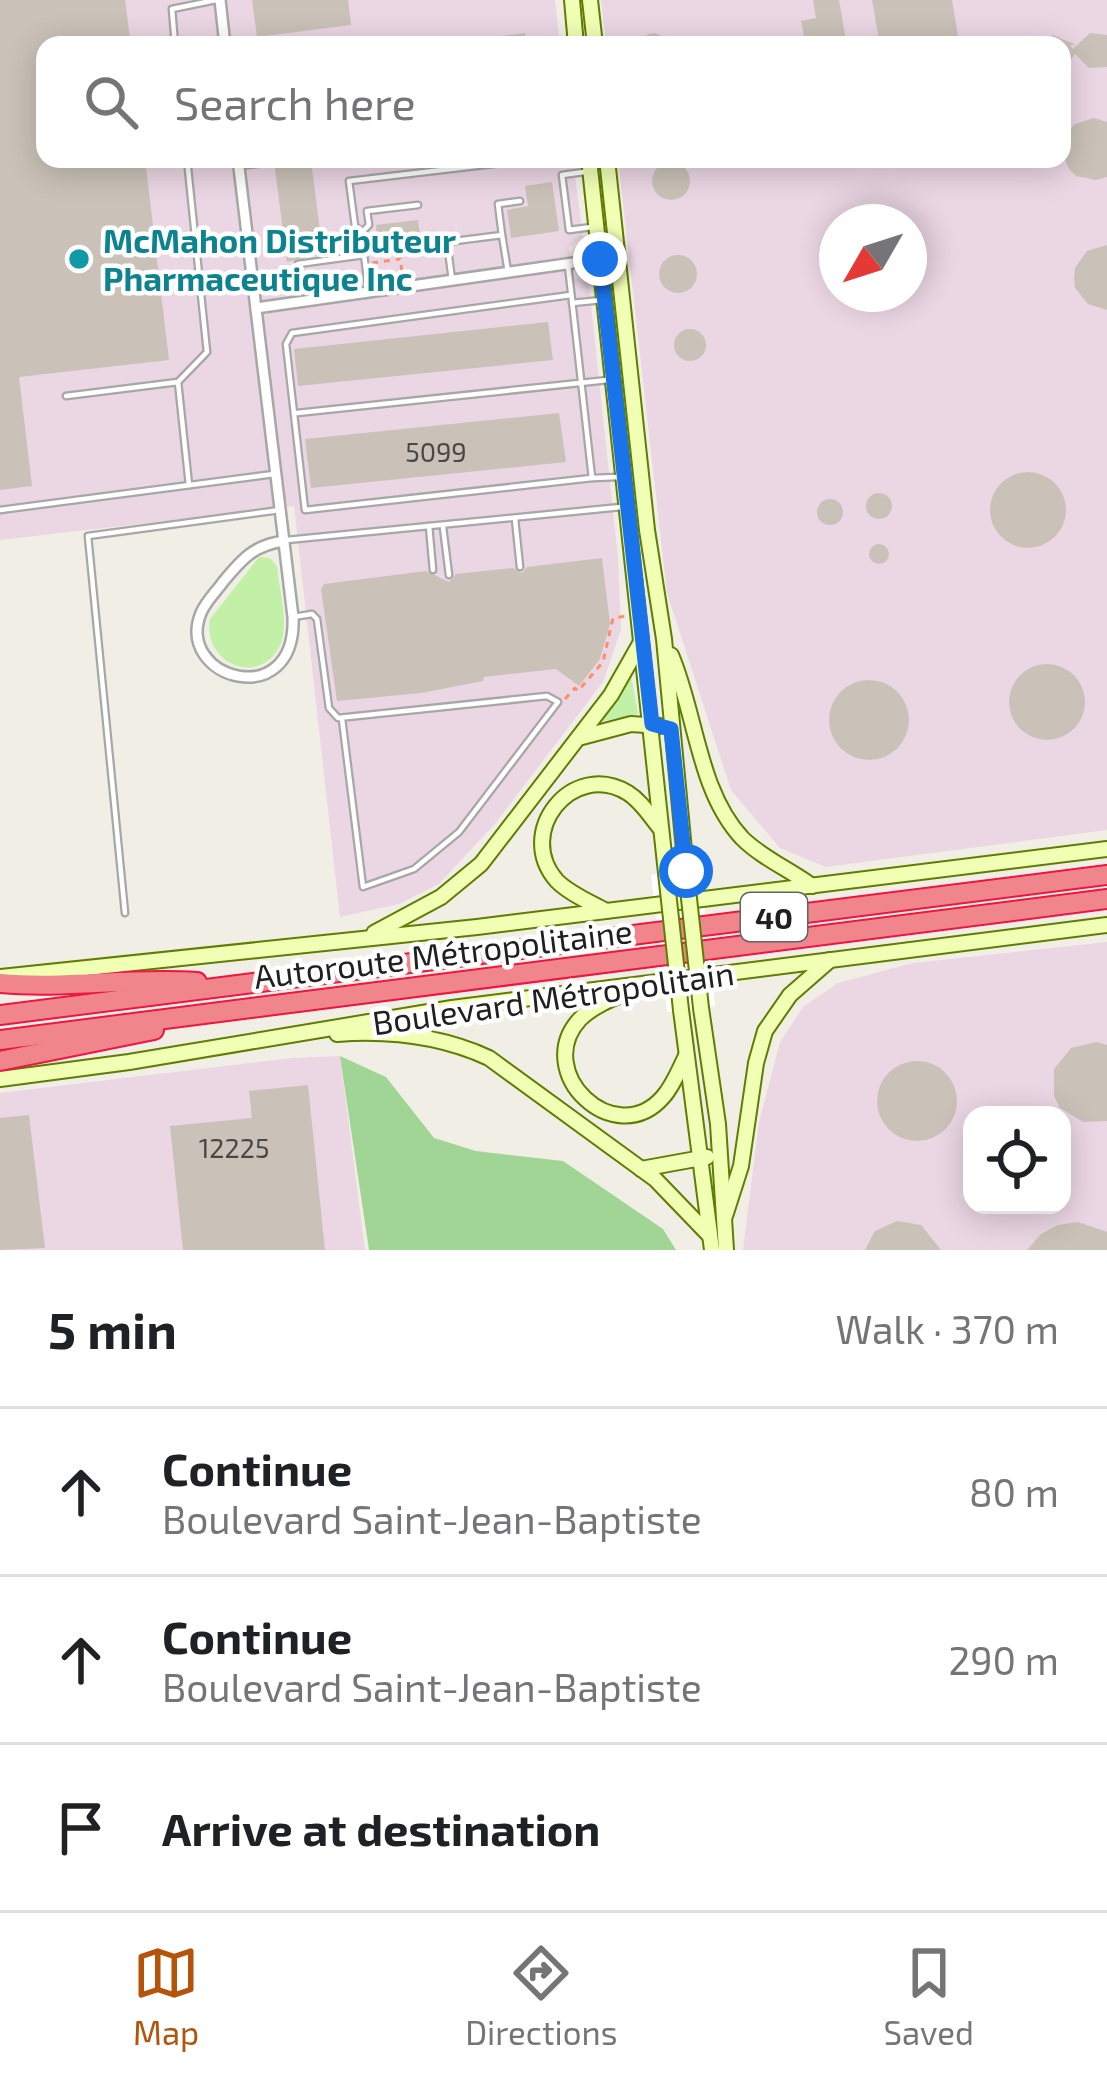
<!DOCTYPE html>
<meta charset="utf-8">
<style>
body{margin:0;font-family:"Exo 2",sans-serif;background:#f6f6f6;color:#202124}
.controls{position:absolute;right:36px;bottom:36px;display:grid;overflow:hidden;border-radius:24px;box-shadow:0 6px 30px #0003}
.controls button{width:108px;height:108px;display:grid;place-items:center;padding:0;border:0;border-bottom:3px solid #e0e0e0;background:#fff;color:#202124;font:60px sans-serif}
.compass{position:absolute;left:819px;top:204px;width:108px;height:108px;border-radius:50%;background:#fff;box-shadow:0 6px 30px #0003;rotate:231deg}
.stop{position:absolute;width:36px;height:36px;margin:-27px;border:9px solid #1a73e8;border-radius:50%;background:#fff}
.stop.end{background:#1a73e8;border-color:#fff;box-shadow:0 3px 12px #0008}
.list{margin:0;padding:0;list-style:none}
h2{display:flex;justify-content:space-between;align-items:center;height:156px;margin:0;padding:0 48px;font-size:51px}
h2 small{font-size:39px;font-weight:400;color:#757577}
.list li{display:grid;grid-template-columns:78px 1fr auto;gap:36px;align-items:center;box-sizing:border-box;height:168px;padding:0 48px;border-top:3px solid #e0e0e0}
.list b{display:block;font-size:45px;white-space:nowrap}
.list p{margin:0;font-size:39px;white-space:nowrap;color:#757577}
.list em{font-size:39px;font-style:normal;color:#757577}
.icon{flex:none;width:66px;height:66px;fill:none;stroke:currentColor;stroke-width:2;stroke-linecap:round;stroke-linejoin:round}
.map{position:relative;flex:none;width:1107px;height:1250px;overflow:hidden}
.search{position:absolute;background:#fff;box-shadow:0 6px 30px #0003;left:36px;right:36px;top:36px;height:132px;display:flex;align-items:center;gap:30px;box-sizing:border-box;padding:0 42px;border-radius:24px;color:#757577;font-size:45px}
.sheet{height:660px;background:#fff}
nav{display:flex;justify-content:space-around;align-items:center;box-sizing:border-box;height:168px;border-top:3px solid #e0e0e0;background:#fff;font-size:33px;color:#757577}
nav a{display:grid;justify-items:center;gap:6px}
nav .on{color:#b45309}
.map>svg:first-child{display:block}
.industrial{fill:#ebd6e4;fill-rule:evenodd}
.grass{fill:#c1f0a6}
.forest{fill:#a0d596}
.pier{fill:#fff}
.building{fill:#cac2b8}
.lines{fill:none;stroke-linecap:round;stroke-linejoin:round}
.service-casing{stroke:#a7a7a7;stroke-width:9}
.minor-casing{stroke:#a7a7a7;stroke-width:14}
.secondary-casing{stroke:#5f7d00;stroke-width:18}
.motorway-casing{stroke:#ed1541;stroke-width:22}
.path{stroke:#ff8d68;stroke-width:3;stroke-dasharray:6 6;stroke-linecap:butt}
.service{stroke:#fff;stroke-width:4.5}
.minor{stroke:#fff;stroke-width:9}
.secondary{stroke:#f1ffb5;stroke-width:14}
.motorway{stroke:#f0868b;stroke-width:18}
.secondary-bridge-casing{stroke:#5f7d00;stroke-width:18;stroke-linecap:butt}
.secondary-bridge{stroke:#f1ffb5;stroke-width:14}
.route{stroke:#1a73e8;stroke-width:15}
.culture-dot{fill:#0f9aa8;stroke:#fff;stroke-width:4.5}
.labels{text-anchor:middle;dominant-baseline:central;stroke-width:9;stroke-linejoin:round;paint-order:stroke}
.number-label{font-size:27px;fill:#4a4846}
.shield{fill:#fff;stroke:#636363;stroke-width:3}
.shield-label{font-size:30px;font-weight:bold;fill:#202020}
.culture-label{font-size:33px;font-weight:bold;fill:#0d838f;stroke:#fff;text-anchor:start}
.street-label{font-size:33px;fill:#202020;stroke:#fff}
</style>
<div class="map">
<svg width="1107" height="1250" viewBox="0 0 1107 1250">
<rect width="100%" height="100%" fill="#f1efe5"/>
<g class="industrial">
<path d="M0 0H555L560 45H45V159H573L583 237 569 248 573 276 589 285 618 558 621 630 603 682 494 825 439 884 399 904 340 917 294 506 0 540Z"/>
<path d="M601 0H1107V830L826 867 780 848 731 790 667 593 618 159H1062V45H606ZM837 222H909V294H837Z"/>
<path d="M1107 942V1250H743L759 1122 780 1042 803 1007 838 983 913 963ZM972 1115H1062V1205H972Z"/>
<path d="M340 1056 365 1250H0V1093L291 1058Z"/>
</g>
<g class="grass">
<path d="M259 557 270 558 277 566C279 589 289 621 281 643 264 687 202 667 210 619Z"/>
<path d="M631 675 638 714 603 721 601 718Z"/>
</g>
<path class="forest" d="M340 1056 386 1077 434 1138 476 1151 563 1161 663 1229 676 1250H369Z"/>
<path class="pier" d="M700 869 715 1006 667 1012 651 875Z"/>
<g class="building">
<path d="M0 0H125L131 45H45V159H145L169 360 19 377 32 486 0 490Z"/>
<path d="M252 0H348L351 25 257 37Z"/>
<path d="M813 0H839L846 41 806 45 801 21 816 18Z"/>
<path d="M872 0H952L958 36 918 45H880Z"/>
<path d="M525 33 526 45H479V39Z"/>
<path d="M655 33 680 45H629L649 34Z"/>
<path d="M1090 33 1107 35V67L1089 68 1075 54 1062 74V45H1031L1053 35 1076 45H1070L1073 49Z"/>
<path d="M1094 118 1107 122V177L1096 180 1076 176 1069 169 1062 153 1068 131 1075 124Z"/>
<path d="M280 159H338V165L312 168 323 254 287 262 275 169Z"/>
<circle cx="671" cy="181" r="19"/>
<path d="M552 182 559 231 511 238 507 210 528 206 525 186Z"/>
<path d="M418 220 422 251 378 256 376 225Z"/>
<path d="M1107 245V310L1088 304 1075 288 1074 278 1075 268 1087 251Z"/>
<circle cx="678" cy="274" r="19"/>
<path d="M548 322 553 360 298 386 294 349Z"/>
<circle cx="690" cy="345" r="16"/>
<path d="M559 413 566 462 311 488 305 439Z"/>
<circle cx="1028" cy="510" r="38"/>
<circle cx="879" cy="506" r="13"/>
<circle cx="830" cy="512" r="13"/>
<circle cx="879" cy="554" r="10"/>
<path d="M602 558 610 624 600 659 579 686 556 669 484 677 483 681 421 693 337 701 321 589 324 584 426 571 449 582 456 574 513 568 522 573 527 567Z"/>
<circle cx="1047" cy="702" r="38"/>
<circle cx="869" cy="720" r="40"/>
<path d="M1097 1042 1107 1045V1121L1083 1122 1060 1108 1054 1096V1069L1071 1048Z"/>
<circle cx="917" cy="1101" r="40"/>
<path d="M308 1085 325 1250H183L170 1126 252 1118 249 1091Z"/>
<path d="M29 1115 45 1248 0 1250V1118Z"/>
<path d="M897 1221 921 1225 941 1250H865L875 1231Z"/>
<path d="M1078 1222 1107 1232V1250H1027L1041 1234 1058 1225Z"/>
</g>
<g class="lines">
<defs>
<g id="service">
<path d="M175 45 172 9 216 0"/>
<path d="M239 166 274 162"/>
<path d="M584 172 562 175 569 230 592 227"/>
<path d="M362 232 355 226 349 181 536 159"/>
<path d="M502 235 498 204 520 201"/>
<path d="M364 253 362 232 369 225 367 211 418 205"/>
<path d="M568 265 592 478 618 477"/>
<path d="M299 275 298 264 364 255 369 292"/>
<path d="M452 280 447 242 502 235 508 272"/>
<path d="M571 295 292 333 286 344 305 510 592 478"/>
<path d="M572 303 602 300"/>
<path d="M178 382 207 352 187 159"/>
<path d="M66 396 178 382 189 485"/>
<path d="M297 413 608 380"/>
<path d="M0 510 274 474"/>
<path d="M515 519 520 567"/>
<path d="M429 526 433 570"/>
<path d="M443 527 449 575"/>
<path d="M287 540 621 507"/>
<path d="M293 617 312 614 317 619 329 708 338 718 547 696 558 702 459 832 414 869 363 887 342 719"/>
<path d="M125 913 88 536 280 510"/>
</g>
<g id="minor">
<path d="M220 0 225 45"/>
<path d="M238 159 293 617C297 714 174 679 201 613 206 601 216 592 223 582 242 559 254 545 284 541"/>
<path d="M256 308 601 259"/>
</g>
<g id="secondary">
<path d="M572 0 576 45"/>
<path d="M590 0 595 45"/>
<path d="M589 159 666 873"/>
<path d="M607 159 647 530 664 639 686 871"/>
<path d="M671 655C696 713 698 791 742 838 762 858 789 869 812 886"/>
<path d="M582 737 631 724 660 726"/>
<path d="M606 911C590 902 570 894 557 881 514 833 572 759 628 793 641 801 650 816 660 828"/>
<path d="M374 933 441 897 481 864 611 695 641 642"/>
<path d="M0 977 477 927 1107 849"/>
<path d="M637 988C619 996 595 1004 580 1019 531 1072 615 1152 663 1097 673 1086 679 1070 686 1056"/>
<path d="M701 1008 718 1124 726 1250"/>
<path d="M681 1010 712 1250"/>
<path d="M337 1034C390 1030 441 1036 489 1058L655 1179 709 1235"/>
<path d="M0 1079 129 1062 452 1008 1107 925"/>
<path d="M641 1169 707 1157"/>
<path d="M725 1216 741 1166 756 1063 765 1031 790 995 830 960"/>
</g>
<g id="motorway">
<path d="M0 983C66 989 131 977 197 982"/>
<path d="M0 1015 1107 875"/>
<path d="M0 1040 1107 899"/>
<path d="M0 1061 154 1030"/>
</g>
</defs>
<use href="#service" class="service-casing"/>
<use href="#minor" class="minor-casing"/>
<use href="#secondary" class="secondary-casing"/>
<use href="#motorway" class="motorway-casing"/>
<g class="path">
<path d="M400 253 402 275"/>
<path d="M372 263 400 259"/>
<path d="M565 699 575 688 578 691 603 662 613 618 627 616"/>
</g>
<use href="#service" class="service"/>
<use href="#minor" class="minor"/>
<use href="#secondary" class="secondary"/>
<use href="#motorway" class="motorway"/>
<defs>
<g id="secondary-bridge">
<path d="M686 871 701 1008"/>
<path d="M666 873 681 1010"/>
</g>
</defs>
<use href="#secondary-bridge" class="secondary-bridge-casing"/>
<use href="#secondary-bridge" class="secondary-bridge"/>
</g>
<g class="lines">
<path class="route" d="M600 259 652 724 671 729 686 871"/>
</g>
<circle class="culture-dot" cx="79" cy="259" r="12"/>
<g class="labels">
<g class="number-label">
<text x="436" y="451">5099</text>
<text x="234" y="1147">12225</text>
</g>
<rect class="shield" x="741" y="893" width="66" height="48" rx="9"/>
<g class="shield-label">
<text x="774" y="917">40</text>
</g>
<g class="culture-label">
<text x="103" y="240">McMahon Distributeur<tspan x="103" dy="38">Pharmaceutique Inc</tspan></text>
</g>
<g class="street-label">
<text transform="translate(443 953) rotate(-7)">Autoroute Métropolitaine</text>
<text transform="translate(553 997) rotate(-8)">Boulevard Métropolitain</text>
</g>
</g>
</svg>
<div class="controls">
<button><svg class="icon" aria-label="locate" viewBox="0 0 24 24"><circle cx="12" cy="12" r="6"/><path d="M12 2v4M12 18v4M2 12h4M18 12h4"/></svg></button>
</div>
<svg class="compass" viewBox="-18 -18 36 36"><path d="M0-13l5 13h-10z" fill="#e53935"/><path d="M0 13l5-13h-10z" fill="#757577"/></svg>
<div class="stop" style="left:686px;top:871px"></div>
<div class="stop end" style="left:600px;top:259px"></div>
<div class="search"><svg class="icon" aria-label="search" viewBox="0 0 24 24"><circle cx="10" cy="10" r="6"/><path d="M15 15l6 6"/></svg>Search here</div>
</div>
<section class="sheet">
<h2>5 min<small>Walk · 370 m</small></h2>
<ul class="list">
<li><svg class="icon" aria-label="ahead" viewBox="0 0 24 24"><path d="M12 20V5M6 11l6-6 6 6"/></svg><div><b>Continue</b><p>Boulevard Saint-Jean-Baptiste</p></div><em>80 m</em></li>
<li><svg class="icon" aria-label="ahead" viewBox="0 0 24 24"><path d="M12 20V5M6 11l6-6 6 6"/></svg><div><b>Continue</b><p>Boulevard Saint-Jean-Baptiste</p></div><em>290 m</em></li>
<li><svg class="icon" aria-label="arrive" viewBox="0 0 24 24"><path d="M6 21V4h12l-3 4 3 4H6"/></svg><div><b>Arrive at destination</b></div></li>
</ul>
</section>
<nav>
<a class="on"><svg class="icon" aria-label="map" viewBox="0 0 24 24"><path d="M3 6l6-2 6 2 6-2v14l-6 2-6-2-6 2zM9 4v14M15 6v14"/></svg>Map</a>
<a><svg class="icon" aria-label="directions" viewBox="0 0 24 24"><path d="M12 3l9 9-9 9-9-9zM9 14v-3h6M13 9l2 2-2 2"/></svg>Directions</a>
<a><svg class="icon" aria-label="saved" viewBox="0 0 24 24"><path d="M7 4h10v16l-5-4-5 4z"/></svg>Saved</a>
</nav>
